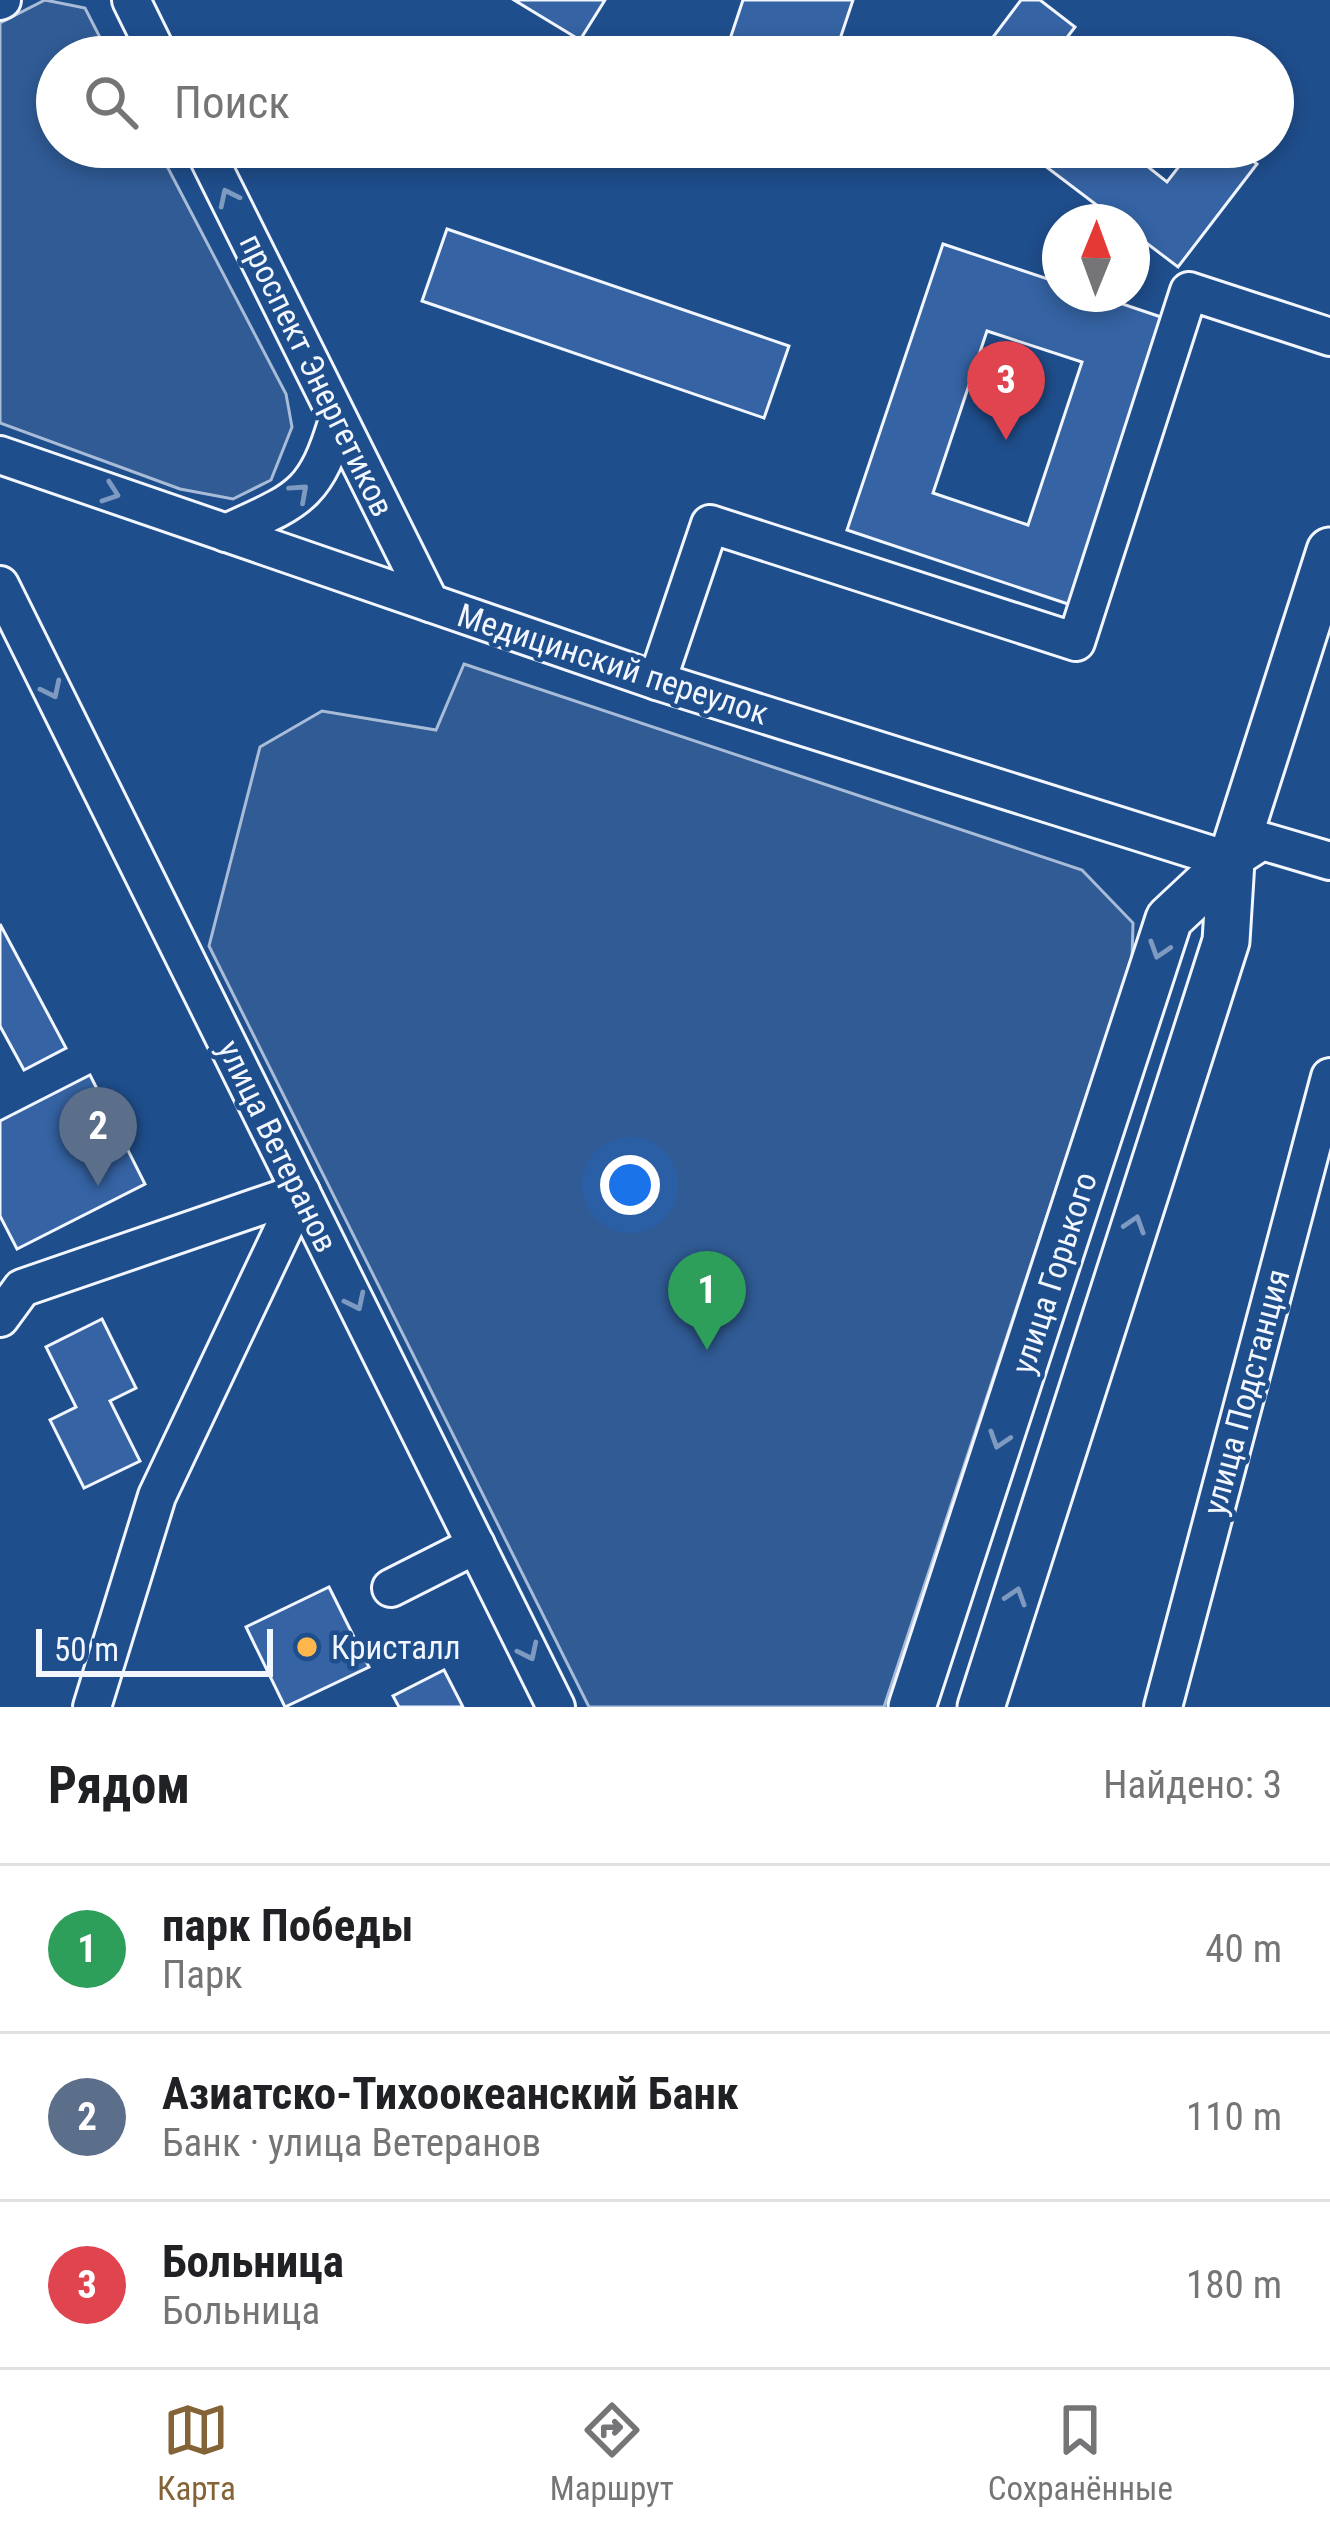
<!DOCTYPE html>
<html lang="ru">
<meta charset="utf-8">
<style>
body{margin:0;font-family:"Roboto Condensed",sans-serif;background:#f6f6f6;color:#202124}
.compass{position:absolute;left:1042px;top:204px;width:108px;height:108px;border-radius:50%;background:#fff;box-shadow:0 6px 18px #0003;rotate:1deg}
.scale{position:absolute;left:36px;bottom:30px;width:237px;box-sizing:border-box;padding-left:12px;border:6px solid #f2f6ff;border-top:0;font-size:33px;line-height:42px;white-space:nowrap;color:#f2f6ff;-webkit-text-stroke:9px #1f4e8c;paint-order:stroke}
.you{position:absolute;left:630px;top:1185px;width:42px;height:42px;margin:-30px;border:9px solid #fff;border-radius:50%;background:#1a73e8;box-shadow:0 0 0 18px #1a73e833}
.badge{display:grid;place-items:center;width:78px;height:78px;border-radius:50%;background:#846436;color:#fff;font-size:39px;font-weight:700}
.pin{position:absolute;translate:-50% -99px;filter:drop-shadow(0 3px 6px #0008)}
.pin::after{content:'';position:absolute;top:63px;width:42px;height:36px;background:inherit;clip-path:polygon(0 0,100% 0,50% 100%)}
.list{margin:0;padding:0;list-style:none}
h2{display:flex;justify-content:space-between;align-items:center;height:156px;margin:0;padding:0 48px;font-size:51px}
h2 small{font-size:39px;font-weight:400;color:#757577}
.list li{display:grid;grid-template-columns:78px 1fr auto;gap:36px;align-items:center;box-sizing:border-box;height:168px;padding:0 48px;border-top:3px solid #e0e0e0}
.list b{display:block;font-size:45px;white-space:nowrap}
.list p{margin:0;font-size:39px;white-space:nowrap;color:#757577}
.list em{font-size:39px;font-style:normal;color:#757577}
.icon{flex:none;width:66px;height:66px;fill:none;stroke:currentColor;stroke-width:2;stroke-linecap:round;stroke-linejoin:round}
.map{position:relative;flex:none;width:1330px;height:1707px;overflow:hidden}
.search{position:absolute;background:#fff;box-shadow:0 6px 18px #0003;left:36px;right:36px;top:36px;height:132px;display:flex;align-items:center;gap:30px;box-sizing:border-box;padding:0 42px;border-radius:66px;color:#757577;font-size:45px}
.sheet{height:660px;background:#fff}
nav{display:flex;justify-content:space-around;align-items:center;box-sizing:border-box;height:168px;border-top:3px solid #e0e0e0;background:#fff;font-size:33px;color:#757577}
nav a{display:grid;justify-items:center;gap:6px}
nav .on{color:#846436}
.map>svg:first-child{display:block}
.built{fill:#305b95;stroke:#a8bbd7;stroke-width:3}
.building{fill:#3563a3;stroke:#f2f6ff;stroke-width:3;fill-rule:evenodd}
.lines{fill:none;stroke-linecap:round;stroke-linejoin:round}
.minor-casing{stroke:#f2f6ff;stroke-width:42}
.major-casing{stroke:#f2f6ff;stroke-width:51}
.minor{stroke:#1f4e8c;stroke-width:36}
.major{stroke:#1f4e8c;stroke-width:45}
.oneway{stroke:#7e9ac0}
.poi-dot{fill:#ffb74d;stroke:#1f4e8c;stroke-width:4.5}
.labels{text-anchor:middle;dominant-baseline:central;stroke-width:9;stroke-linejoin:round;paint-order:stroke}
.street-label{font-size:33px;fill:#f2f6ff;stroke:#1f4e8c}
.poi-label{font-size:33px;fill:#f2f6ff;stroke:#1f4e8c;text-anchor:start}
</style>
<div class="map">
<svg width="1330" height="1707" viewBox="0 0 1330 1707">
<rect width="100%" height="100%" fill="#1f4e8c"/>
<g class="built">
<path d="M45 0 85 8 110 57H57V147H157L286 394 292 427 271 480 233 499 180 489 0 423V23Z"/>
<path d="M464 664 1082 870 1133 923 1132 960 884 1707H589L209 946 260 747 322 711 436 730Z"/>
</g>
<g class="building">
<path d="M514 0H605L580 40Z"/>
<path d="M743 0H853L834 57H724Z"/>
<path d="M1021 0H1040L1075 27 1052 57H978Z"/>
<path d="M1020 147H1123L1167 182 1194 147H1234L1257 164 1178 267 1132 232V222H1119Z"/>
<path d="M447 229 789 346 764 418 422 301Z"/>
<path d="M943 244 1060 283V294H1093L1167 319 1071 605 847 530ZM987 331 1082 362 1028 525 933 493Z"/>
<path d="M0 924 66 1048 24 1070 0 1026Z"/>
<path d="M90 1075 145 1184 17 1249 0 1216V1121Z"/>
<path d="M102 1319 136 1388 110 1401 140 1461 84 1488 50 1420 76 1407 46 1347Z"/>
<path d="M329 1587 369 1667 285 1707 246 1627Z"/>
<path d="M444 1670 463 1707H399L393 1696Z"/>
</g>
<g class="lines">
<defs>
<g id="minor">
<path d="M131 0 159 57"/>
<path d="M0 1 2 0"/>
<path d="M203 147 430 603"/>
<path d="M0 455 657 681 1231 861 1262 841 1330 861"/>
<path d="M226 533C297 500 315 498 338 419"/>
<path d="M0 585 556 1707"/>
<path d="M657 681 710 524 1076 642 1189 291 1330 337"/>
<path d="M0 1318 22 1288 301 1192"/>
<path d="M391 1588 476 1545"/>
<path d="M92 1707 157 1496 301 1192"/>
<path d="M1163 1707 1330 1077"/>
</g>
<g id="major">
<path d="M912 1707 1169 919 1231 861"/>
<path d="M981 1707 1226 941 1231 861 1330 551"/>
</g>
</defs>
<use href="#minor" class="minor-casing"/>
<use href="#major" class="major-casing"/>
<use href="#minor" class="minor"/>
<use href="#major" class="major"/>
</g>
<defs><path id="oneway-chevron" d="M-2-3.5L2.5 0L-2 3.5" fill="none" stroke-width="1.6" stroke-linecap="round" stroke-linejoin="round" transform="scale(3)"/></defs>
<g class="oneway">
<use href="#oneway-chevron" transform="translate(228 197) rotate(-116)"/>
<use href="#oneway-chevron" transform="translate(300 492) rotate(-42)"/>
<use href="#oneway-chevron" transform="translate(111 493) rotate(19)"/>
<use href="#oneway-chevron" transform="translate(52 690) rotate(64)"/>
<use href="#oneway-chevron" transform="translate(1159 950) rotate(108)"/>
<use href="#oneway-chevron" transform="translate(1135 1224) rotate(-72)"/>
<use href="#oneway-chevron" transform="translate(356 1302) rotate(64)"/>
<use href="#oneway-chevron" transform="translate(999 1440) rotate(108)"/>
<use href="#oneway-chevron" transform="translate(1016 1596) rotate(-72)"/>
<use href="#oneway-chevron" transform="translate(529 1652) rotate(64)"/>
</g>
<circle class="poi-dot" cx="307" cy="1647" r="12"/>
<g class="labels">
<g class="street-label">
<text transform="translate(317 375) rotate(64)">проспект Энергетиков</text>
<text transform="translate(613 664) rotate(18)">Медицинский переулок</text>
<text transform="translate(278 1146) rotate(64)">улица Ветеранов</text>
<text transform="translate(1054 1273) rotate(-72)">улица Горького</text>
<text transform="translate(1246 1392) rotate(-75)">улица Подстанция</text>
</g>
<g class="poi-label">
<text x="331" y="1647">Кристалл</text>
</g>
</g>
</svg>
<svg class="compass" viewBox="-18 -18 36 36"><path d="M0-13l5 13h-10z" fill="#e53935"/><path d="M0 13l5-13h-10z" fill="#757577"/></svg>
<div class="scale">50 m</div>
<div class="you"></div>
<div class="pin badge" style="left:707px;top:1350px;background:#2e9e5b">1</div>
<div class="pin badge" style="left:98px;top:1186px;background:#5c6f8a">2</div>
<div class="pin badge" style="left:1006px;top:440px;background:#e0444e">3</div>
<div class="search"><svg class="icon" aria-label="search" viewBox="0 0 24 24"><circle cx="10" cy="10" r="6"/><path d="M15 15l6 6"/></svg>Поиск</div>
</div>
<section class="sheet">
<h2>Рядом<small>Найдено: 3</small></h2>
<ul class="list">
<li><span class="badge" style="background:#2e9e5b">1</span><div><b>парк Победы</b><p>Парк</p></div><em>40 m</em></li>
<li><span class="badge" style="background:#5c6f8a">2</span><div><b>Азиатско-Тихоокеанский Банк</b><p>Банк · улица Ветеранов</p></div><em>110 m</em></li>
<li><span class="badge" style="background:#e0444e">3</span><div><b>Больница</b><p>Больница</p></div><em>180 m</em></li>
</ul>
</section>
<nav>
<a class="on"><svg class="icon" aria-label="map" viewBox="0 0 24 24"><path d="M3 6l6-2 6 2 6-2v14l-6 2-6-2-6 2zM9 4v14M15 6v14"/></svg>Карта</a>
<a><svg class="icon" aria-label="directions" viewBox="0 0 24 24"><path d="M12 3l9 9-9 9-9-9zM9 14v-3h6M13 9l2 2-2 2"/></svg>Маршрут</a>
<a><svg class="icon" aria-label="saved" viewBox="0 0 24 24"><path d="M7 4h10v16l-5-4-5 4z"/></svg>Сохранённые</a>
</nav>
